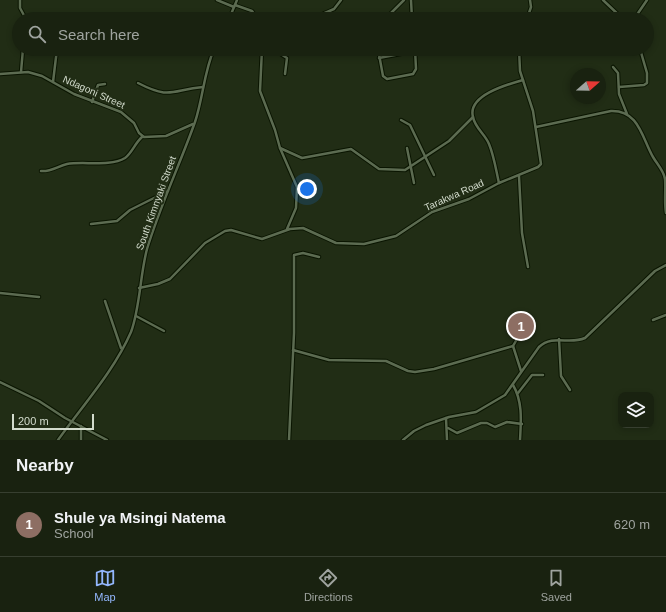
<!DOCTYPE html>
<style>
body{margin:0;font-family:Arial,sans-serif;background:#222a19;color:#f1f3f6}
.controls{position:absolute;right:12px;bottom:12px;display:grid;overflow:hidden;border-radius:8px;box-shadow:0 2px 6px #0003}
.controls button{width:36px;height:36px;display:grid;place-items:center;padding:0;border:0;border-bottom:1px solid #373f30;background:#192210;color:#f1f3f6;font:20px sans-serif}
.compass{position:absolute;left:570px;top:68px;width:36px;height:36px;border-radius:50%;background:#192210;box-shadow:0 2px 6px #0003;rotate:70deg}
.scale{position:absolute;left:12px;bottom:10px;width:82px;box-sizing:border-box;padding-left:4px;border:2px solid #d2dbcc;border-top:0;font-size:11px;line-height:14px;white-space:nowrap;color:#d2dbcc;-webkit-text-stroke:3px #212d15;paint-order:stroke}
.you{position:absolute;left:307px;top:189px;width:14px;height:14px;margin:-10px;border:3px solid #fff;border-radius:50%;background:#1a73e8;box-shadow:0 0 0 6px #1a73e833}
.badge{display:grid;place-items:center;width:26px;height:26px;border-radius:50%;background:#93b7fd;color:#fff;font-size:13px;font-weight:700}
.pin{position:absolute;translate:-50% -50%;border:2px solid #fff;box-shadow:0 1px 4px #0006}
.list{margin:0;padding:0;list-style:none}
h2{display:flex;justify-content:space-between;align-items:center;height:52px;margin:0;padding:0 16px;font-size:17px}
h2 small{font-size:13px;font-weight:400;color:#9fa49f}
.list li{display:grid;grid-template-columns:26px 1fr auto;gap:12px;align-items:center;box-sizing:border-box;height:64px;padding:0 16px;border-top:1px solid #373f30}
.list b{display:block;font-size:15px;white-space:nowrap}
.list p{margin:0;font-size:13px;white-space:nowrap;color:#9fa49f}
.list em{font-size:13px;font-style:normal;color:#9fa49f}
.icon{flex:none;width:22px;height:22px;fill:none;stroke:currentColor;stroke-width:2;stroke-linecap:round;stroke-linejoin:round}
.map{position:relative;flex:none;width:666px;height:440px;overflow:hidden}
.search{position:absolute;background:#192210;box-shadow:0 2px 6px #0003;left:12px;right:12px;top:12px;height:44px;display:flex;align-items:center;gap:10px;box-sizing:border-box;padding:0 14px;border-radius:22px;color:#9fa49f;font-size:15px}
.sheet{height:116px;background:#192210}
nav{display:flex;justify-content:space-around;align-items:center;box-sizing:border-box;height:56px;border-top:1px solid #373f30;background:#192210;font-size:11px;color:#9fa49f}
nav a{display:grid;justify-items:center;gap:2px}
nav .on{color:#93b7fd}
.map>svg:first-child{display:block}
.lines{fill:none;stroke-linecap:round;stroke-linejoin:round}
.street-casing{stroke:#0a1501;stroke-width:4.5}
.street{stroke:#5c6b51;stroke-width:2.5}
.labels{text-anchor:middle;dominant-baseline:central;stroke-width:4;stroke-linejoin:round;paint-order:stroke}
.street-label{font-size:10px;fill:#d2dbcc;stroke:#212d15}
</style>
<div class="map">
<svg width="666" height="440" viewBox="0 0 666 440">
<rect width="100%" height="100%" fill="#212d15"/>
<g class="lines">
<defs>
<g id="street">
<path d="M20 0V8L26 19"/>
<path d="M217 0 234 7"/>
<path d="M411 0 412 19"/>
<path d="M603 0 623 19"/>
<path d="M235 5 252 11 258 19"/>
<path d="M491 16 494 19"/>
<path d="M229 19 237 0"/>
<path d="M311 19 334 9 341 0"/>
<path d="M385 19 404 0"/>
<path d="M527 19 531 7 530 0"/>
<path d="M634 19 647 0"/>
<path d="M262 49 260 91 275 130 280 148 297 187 296 208 287 229"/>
<path d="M273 49 287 58 285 74"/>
<path d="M378 49 383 76 387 79 413 74 416 69 415 49"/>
<path d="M379 58 416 51"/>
<path d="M613 67 618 73 619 94 627 114"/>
<path d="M21 72 23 49"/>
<path d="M0 74 28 72 42 76 74 94 121 112 134 123 139 133 144 137 166 136 193 124"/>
<path d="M53 82 57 49"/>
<path d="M138 83C171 100 171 90 203 87"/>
<path d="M619 87 644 85 647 83V73L640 49"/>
<path d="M92 102 98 85 105 84"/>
<path d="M401 120 410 125 434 175"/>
<path d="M536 127 611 111C639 110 642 138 653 157 657 164 664 171 665 179 666 190 664 201 666 213"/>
<path d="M280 148 302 158 351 149 379 169 405 170 449 141 473 117"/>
<path d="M407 148 414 183"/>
<path d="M41 171C51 172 58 166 67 164 83 161 110 167 125 158 132 153 135 143 142 137"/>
<path d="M519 176 522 233 528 267"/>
<path d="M499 183C496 170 494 156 489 144 485 134 475 128 473 117 467 95 509 84 523 80"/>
<path d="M91 224 117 221 130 210 168 191"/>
<path d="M139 288 158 284 170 279 205 243 225 231 231 230 262 239 290 229 303 228 336 243 364 244 396 236 432 212 469 199 499 183 538 167 541 164 533 111 520 71 519 49"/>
<path d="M0 293 39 297"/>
<path d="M105 301 121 348"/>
<path d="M136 316 164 331"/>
<path d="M653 320 666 315"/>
<path d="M521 332 513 346 521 371"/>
<path d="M559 339 561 376 570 390"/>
<path d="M293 350 329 360 386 361 408 371 415 372 434 369 513 346"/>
<path d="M0 382 39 401 65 418 107 440"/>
<path d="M513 385C523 402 521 422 520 440"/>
<path d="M518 393 532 375H543"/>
<path d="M446 418 447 440"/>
<path d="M448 428 457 433 481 423H487L495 427 507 422 522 424"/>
<path d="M58 440C83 405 114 371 131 332 140 308 140 275 147 249 160 206 180 164 195 122 203 98 204 72 214 49"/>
<path d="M81 440V426"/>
<path d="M289 440 294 333V255L303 253 319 257"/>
<path d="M403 440 414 431 426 425 449 417 476 412 505 395 539 347C553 334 569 345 585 338L655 271 666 265"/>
</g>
</defs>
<use href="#street" class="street-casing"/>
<use href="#street" class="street"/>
</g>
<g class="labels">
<g class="street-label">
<text transform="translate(94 92) rotate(24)">Ndagoni Street</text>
<text transform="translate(454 195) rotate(-24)">Tarakwa Road</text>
<text transform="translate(156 203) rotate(-70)">South Kimnyaki Street</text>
</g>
</g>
</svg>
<div class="controls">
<button><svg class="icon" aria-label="layers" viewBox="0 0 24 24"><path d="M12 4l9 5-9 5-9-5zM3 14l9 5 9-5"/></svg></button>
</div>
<svg class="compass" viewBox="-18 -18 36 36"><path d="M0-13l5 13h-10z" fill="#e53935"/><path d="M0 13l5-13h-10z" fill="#9fa49f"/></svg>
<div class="scale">200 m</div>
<div class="you"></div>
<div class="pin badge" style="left:521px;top:326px;background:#8d6e63">1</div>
<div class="search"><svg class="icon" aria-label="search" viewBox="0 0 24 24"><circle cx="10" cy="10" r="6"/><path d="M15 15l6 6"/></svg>Search here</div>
</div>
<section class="sheet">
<h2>Nearby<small></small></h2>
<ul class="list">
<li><span class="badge" style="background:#8d6e63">1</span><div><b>Shule ya Msingi Natema</b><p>School</p></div><em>620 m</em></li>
</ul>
</section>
<nav>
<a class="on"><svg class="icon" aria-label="map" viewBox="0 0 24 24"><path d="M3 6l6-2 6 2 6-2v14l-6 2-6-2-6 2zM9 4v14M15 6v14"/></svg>Map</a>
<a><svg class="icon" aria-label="directions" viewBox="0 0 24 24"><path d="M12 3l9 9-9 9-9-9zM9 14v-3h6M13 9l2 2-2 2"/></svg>Directions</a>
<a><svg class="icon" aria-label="saved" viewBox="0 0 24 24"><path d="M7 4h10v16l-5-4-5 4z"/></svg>Saved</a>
</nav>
